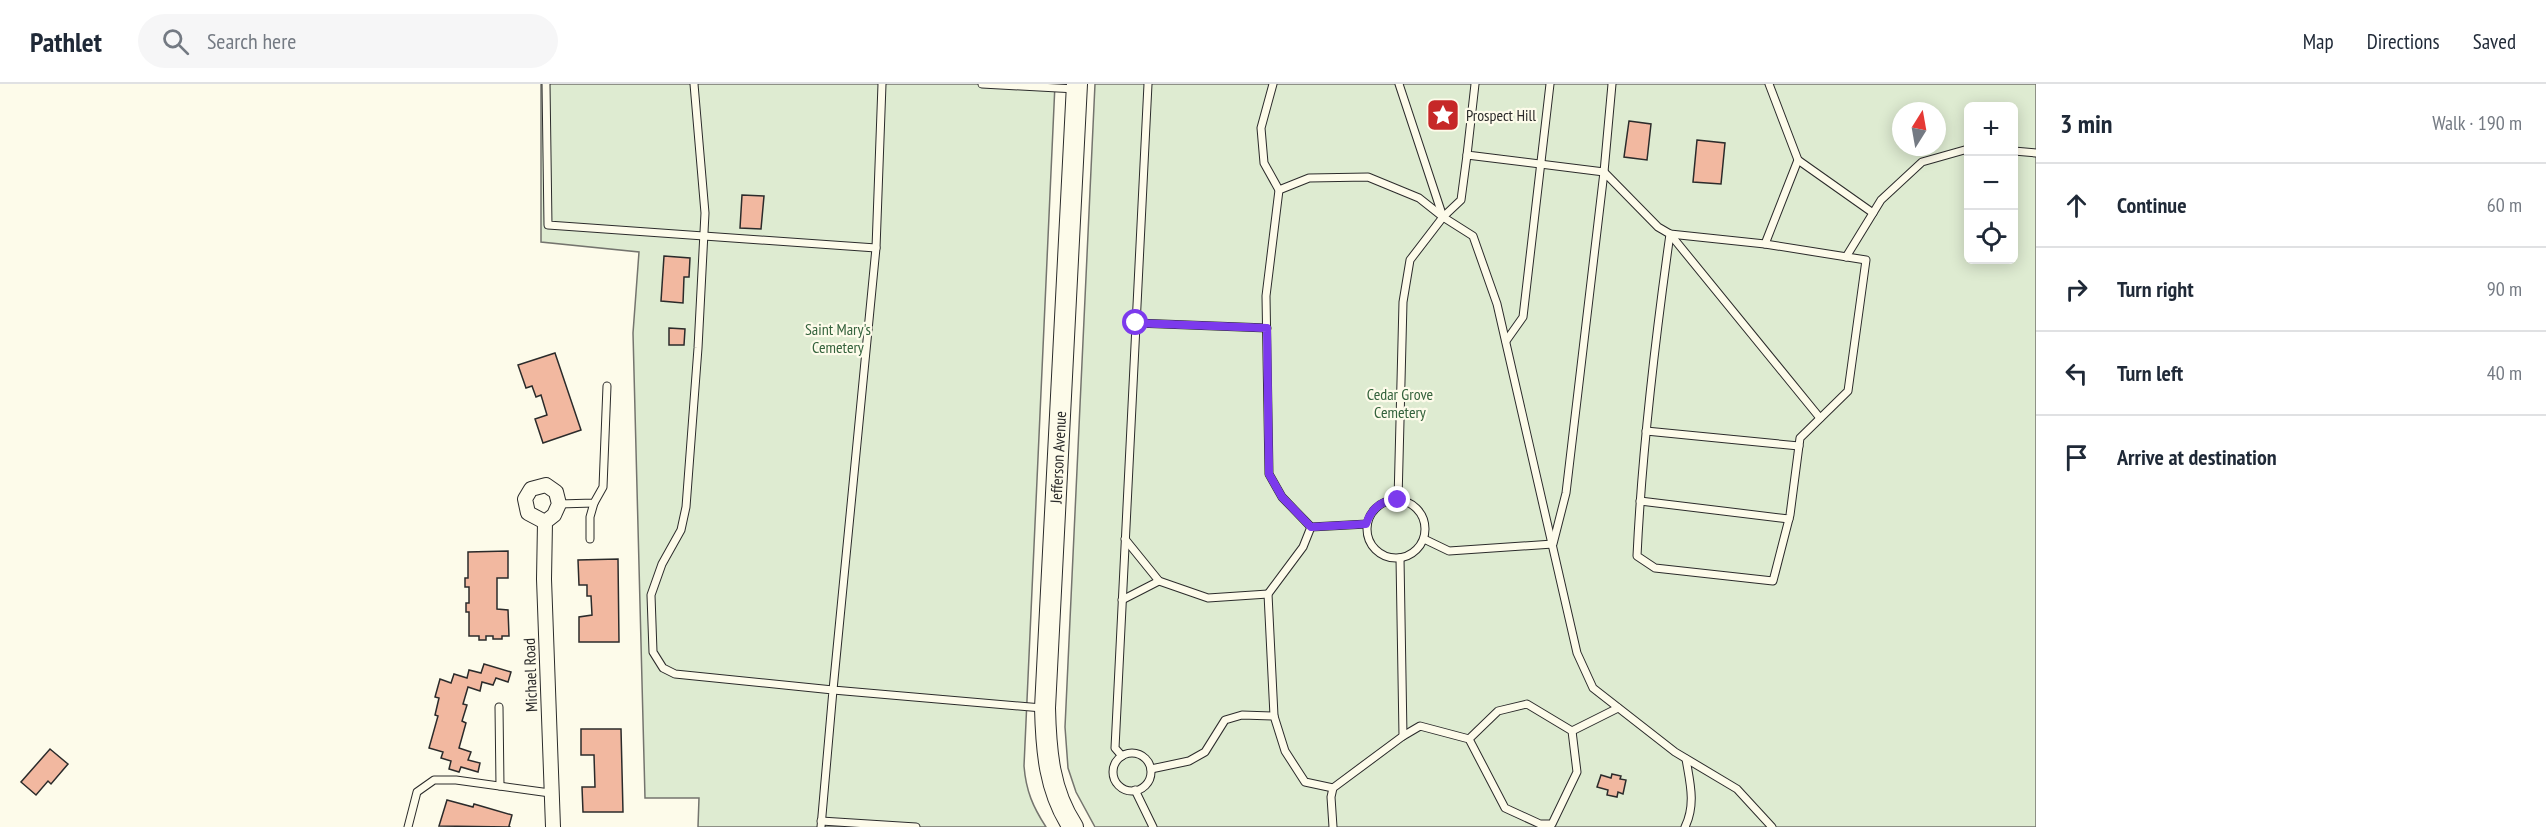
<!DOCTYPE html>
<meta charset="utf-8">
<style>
body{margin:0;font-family:"PT Sans Narrow",sans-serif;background:#f6f6f7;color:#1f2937}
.controls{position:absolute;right:18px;top:18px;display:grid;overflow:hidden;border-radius:9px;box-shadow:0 3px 15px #0003}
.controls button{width:54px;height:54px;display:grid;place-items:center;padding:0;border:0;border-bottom:2px solid #e0e1e3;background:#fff;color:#1f2937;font:30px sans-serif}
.compass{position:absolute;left:1892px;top:18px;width:54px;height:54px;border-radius:50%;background:#fff;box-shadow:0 3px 15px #0003;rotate:11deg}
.stop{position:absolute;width:18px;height:18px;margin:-14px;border:4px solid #7c3aed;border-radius:50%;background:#fff}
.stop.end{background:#7c3aed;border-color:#fff;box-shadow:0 2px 6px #0008}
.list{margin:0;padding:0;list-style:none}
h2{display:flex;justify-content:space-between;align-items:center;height:78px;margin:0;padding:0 24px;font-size:26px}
h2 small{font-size:20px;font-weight:400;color:#747a83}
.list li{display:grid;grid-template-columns:39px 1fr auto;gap:18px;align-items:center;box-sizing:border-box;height:84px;padding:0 24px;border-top:2px solid #e0e1e3}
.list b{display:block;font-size:22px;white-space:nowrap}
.list em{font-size:20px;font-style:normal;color:#747a83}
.icon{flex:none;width:33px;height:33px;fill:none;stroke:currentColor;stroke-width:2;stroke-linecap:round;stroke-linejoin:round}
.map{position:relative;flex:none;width:2036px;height:743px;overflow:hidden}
header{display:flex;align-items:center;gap:36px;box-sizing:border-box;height:84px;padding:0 30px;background:#fff;border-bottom:2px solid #e0e1e3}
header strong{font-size:28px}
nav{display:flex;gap:33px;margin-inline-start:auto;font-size:21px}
.search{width:420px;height:54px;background:#f6f6f7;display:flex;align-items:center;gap:15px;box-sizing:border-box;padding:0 21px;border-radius:33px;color:#747a83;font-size:22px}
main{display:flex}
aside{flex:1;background:#fff}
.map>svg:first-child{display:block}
.green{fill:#deebd1;stroke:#74746e;stroke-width:1.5;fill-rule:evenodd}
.building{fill:#f2b8a0;stroke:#2b2b2b;stroke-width:1.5}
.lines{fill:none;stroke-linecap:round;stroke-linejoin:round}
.lane-casing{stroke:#2b2b2b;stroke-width:9}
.street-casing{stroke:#2b2b2b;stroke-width:16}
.secondary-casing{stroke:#2b2b2b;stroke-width:22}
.lane{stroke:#fdfbea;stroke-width:7}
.street{stroke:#fdfbea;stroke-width:14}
.secondary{stroke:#fdfbea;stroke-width:20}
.route{stroke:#7c3aed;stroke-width:8}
.labels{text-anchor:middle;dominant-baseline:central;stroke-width:4.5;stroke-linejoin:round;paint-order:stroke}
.poi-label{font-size:16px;fill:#2b2b2b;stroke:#fdfbea;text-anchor:start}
.park-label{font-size:16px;fill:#34623c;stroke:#fdfbea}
.street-label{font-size:16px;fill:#2b2b2b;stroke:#fdfbea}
</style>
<header>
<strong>Pathlet</strong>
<div class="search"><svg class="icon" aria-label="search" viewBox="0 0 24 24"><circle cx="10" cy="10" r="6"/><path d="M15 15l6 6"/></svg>Search here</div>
<nav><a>Map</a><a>Directions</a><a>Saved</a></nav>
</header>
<main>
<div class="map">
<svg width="2036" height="743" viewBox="0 0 2036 743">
<rect width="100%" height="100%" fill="#fdfbea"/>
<g class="green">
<path d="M541 0H1055L1024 682C1026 707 1033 723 1046 743H698L699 714H645L633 249 639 168 541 158Z"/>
<path d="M1095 0H2036V743H1095L1076 708 1068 684 1065 643ZM1968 22H2014V176H1968ZM1901 27H1937V63H1901Z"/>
</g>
<g class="building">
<path d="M1629 37 1651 40 1647 76 1624 73Z"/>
<path d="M1697 56 1725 59 1721 100 1693 98Z"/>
<path d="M742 111 764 112 761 145 740 144Z"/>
<path d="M664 172 690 174 689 193H684L683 219 661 217Z"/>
<path d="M669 244 685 245 684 261H669Z"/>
<path d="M555 269 581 346 543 359 535 335 547 331 541 311 536 313 532 302 526 304 518 281Z"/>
<path d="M508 467V494H497V525L508 526 509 552H502V555H493V552H486V556H479V552H469V528H466V519H469V503H465V494H468V468Z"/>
<path d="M618 475 619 558H579V533L592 531 591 512H587V501H579L578 476Z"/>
<path d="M484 580 511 588 508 598 496 594 493 601 482 598 480 607 468 603 463 620 467 621 462 637 466 639 459 664 471 668 468 676 480 679 478 688 461 683 459 688 449 685 451 677 441 674 443 668 429 664 438 632 435 631 439 614 435 613 440 595 451 599 454 590 467 594 469 586 481 589Z"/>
<path d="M581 645H621L623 728H583L582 703H595L594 671H581Z"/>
<path d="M50 665 68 680 51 700 48 697 36 711 21 698Z"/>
<path d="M1612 690 1621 692 1620 695 1626 696 1623 710 1618 708 1617 713 1607 711 1608 706 1597 703 1601 691 1611 694Z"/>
<path d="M447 716 473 723 474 720 512 731 509 742 510 743 439 742Z"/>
</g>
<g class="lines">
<defs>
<g id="lane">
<path d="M546 0 548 141 876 164"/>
<path d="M694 0 705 129 698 264 686 423 681 446 662 480 651 511 653 568 663 584 675 590 833 606 821 743"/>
<path d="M882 0 876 164 833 606 1042 624"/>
<path d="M982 0 1076 5"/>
<path d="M1273 0 1261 44 1264 79 1279 106 1266 212 1269 390 1282 413 1311 443 1367 440"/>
<path d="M1399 0 1443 133 1473 152 1497 220 1577 569 1593 604 1675 668 1737 705 1772 743"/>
<path d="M1475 0 1467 71 1604 88 1612 0"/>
<path d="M1769 0 1798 76 1873 129"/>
<path d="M2014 67 2036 69"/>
<path d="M1279 106 1309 94 1368 93 1419 114 1443 133"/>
<path d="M1670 150 1820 334"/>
<path d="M1765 160 1798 76"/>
<path d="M1846 173 1881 116 1922 78 1968 65"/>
<path d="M1136 239 1267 244"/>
<path d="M1506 257 1523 233 1550 0"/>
<path d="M1646 347 1799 362"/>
<circle cx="1396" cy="445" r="29"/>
<path d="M1398 416 1403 218 1410 176 1443 133 1461 116 1467 71"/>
<path d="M1640 417 1789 435"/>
<path d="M559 420 594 419 603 403 607 302"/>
<path d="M590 455V433L594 419"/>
<path d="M1125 455 1159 497 1208 514 1268 510"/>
<path d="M1424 455 1449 467 1553 460 1566 409 1604 88 1658 143 1670 150C1655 257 1642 364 1637 472L1655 484 1773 497 1790 431 1800 354 1848 307 1866 176 1765 160 1670 150"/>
<path d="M1122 516 1159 497"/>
<path d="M499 623 500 702"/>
<path d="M1274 632 1268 510 1303 463 1311 443"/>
<path d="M1572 647 1618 624"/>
<path d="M1403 652 1420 642 1469 655 1498 627 1527 620 1572 647 1577 688 1552 740H1540L1505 724 1469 655"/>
<circle cx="1132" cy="688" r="19"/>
<path d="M1122 672 1115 664 1148 0"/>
<path d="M1151 685 1189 677 1205 668 1225 636 1242 631 1274 632 1285 667 1305 698 1333 704"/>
<path d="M1135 706 1153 743"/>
<path d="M821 737 916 743"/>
<path d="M408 743 417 708 434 696H456L550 709"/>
<path d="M1333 743 1331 713 1333 704 1403 652 1400 474"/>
<path d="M1685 743C1696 720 1690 699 1686 675"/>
</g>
<path id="street" d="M545 438 528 429 525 415 531 405 546 401 556 408 559 420 554 431 545 438 544 495 553 743"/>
<g id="secondary">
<path id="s1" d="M1073 743C1049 707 1046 666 1045 624L1077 0"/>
</g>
</defs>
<use href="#lane" class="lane-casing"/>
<use href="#street" class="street-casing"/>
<use href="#secondary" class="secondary-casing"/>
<use href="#lane" class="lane"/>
<use href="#street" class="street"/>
<use href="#secondary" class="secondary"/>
</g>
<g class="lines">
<path class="route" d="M1136 239 1267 244 1269 390 1282 413 1311 443 1366 440C1371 425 1382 415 1398 416"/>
</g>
<defs>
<symbol id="sight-square" viewBox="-11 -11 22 22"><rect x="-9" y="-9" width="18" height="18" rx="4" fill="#c62828" stroke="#fdfbea"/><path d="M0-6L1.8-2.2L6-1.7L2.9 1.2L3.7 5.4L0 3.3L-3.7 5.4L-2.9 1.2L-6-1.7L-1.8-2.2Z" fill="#fff"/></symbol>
</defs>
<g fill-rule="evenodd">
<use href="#sight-square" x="1424" y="12" width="38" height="38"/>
</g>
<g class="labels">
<g class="poi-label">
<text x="1466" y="31">Prospect Hill</text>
</g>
<g class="park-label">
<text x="838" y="245">Saint Mary's<tspan x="838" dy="18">Cemetery</tspan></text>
<text x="1400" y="310">Cedar Grove<tspan x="1400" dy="18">Cemetery</tspan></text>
</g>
<g class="street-label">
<text stroke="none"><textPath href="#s1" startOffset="375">Jefferson Avenue</textPath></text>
<text transform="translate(530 591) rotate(-92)">Michael Road</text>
</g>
</g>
</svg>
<div class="controls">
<button>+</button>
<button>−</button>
<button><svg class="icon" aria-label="locate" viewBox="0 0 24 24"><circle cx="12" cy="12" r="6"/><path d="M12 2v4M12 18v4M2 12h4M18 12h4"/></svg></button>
</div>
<svg class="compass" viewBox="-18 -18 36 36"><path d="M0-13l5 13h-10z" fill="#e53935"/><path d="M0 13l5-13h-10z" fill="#747a83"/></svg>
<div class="stop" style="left:1136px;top:239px"></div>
<div class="stop end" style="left:1398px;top:416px"></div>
</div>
<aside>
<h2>3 min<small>Walk · 190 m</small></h2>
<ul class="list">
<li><svg class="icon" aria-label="ahead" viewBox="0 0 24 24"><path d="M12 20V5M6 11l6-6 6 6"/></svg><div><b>Continue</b></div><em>60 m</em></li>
<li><svg class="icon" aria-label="right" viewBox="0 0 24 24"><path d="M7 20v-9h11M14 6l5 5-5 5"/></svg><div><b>Turn right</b></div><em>90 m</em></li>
<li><svg class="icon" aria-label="left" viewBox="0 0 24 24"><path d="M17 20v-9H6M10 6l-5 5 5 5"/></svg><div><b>Turn left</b></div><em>40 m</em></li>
<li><svg class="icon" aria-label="arrive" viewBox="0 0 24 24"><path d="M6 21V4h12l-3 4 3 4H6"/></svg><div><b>Arrive at destination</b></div></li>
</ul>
</aside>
</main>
